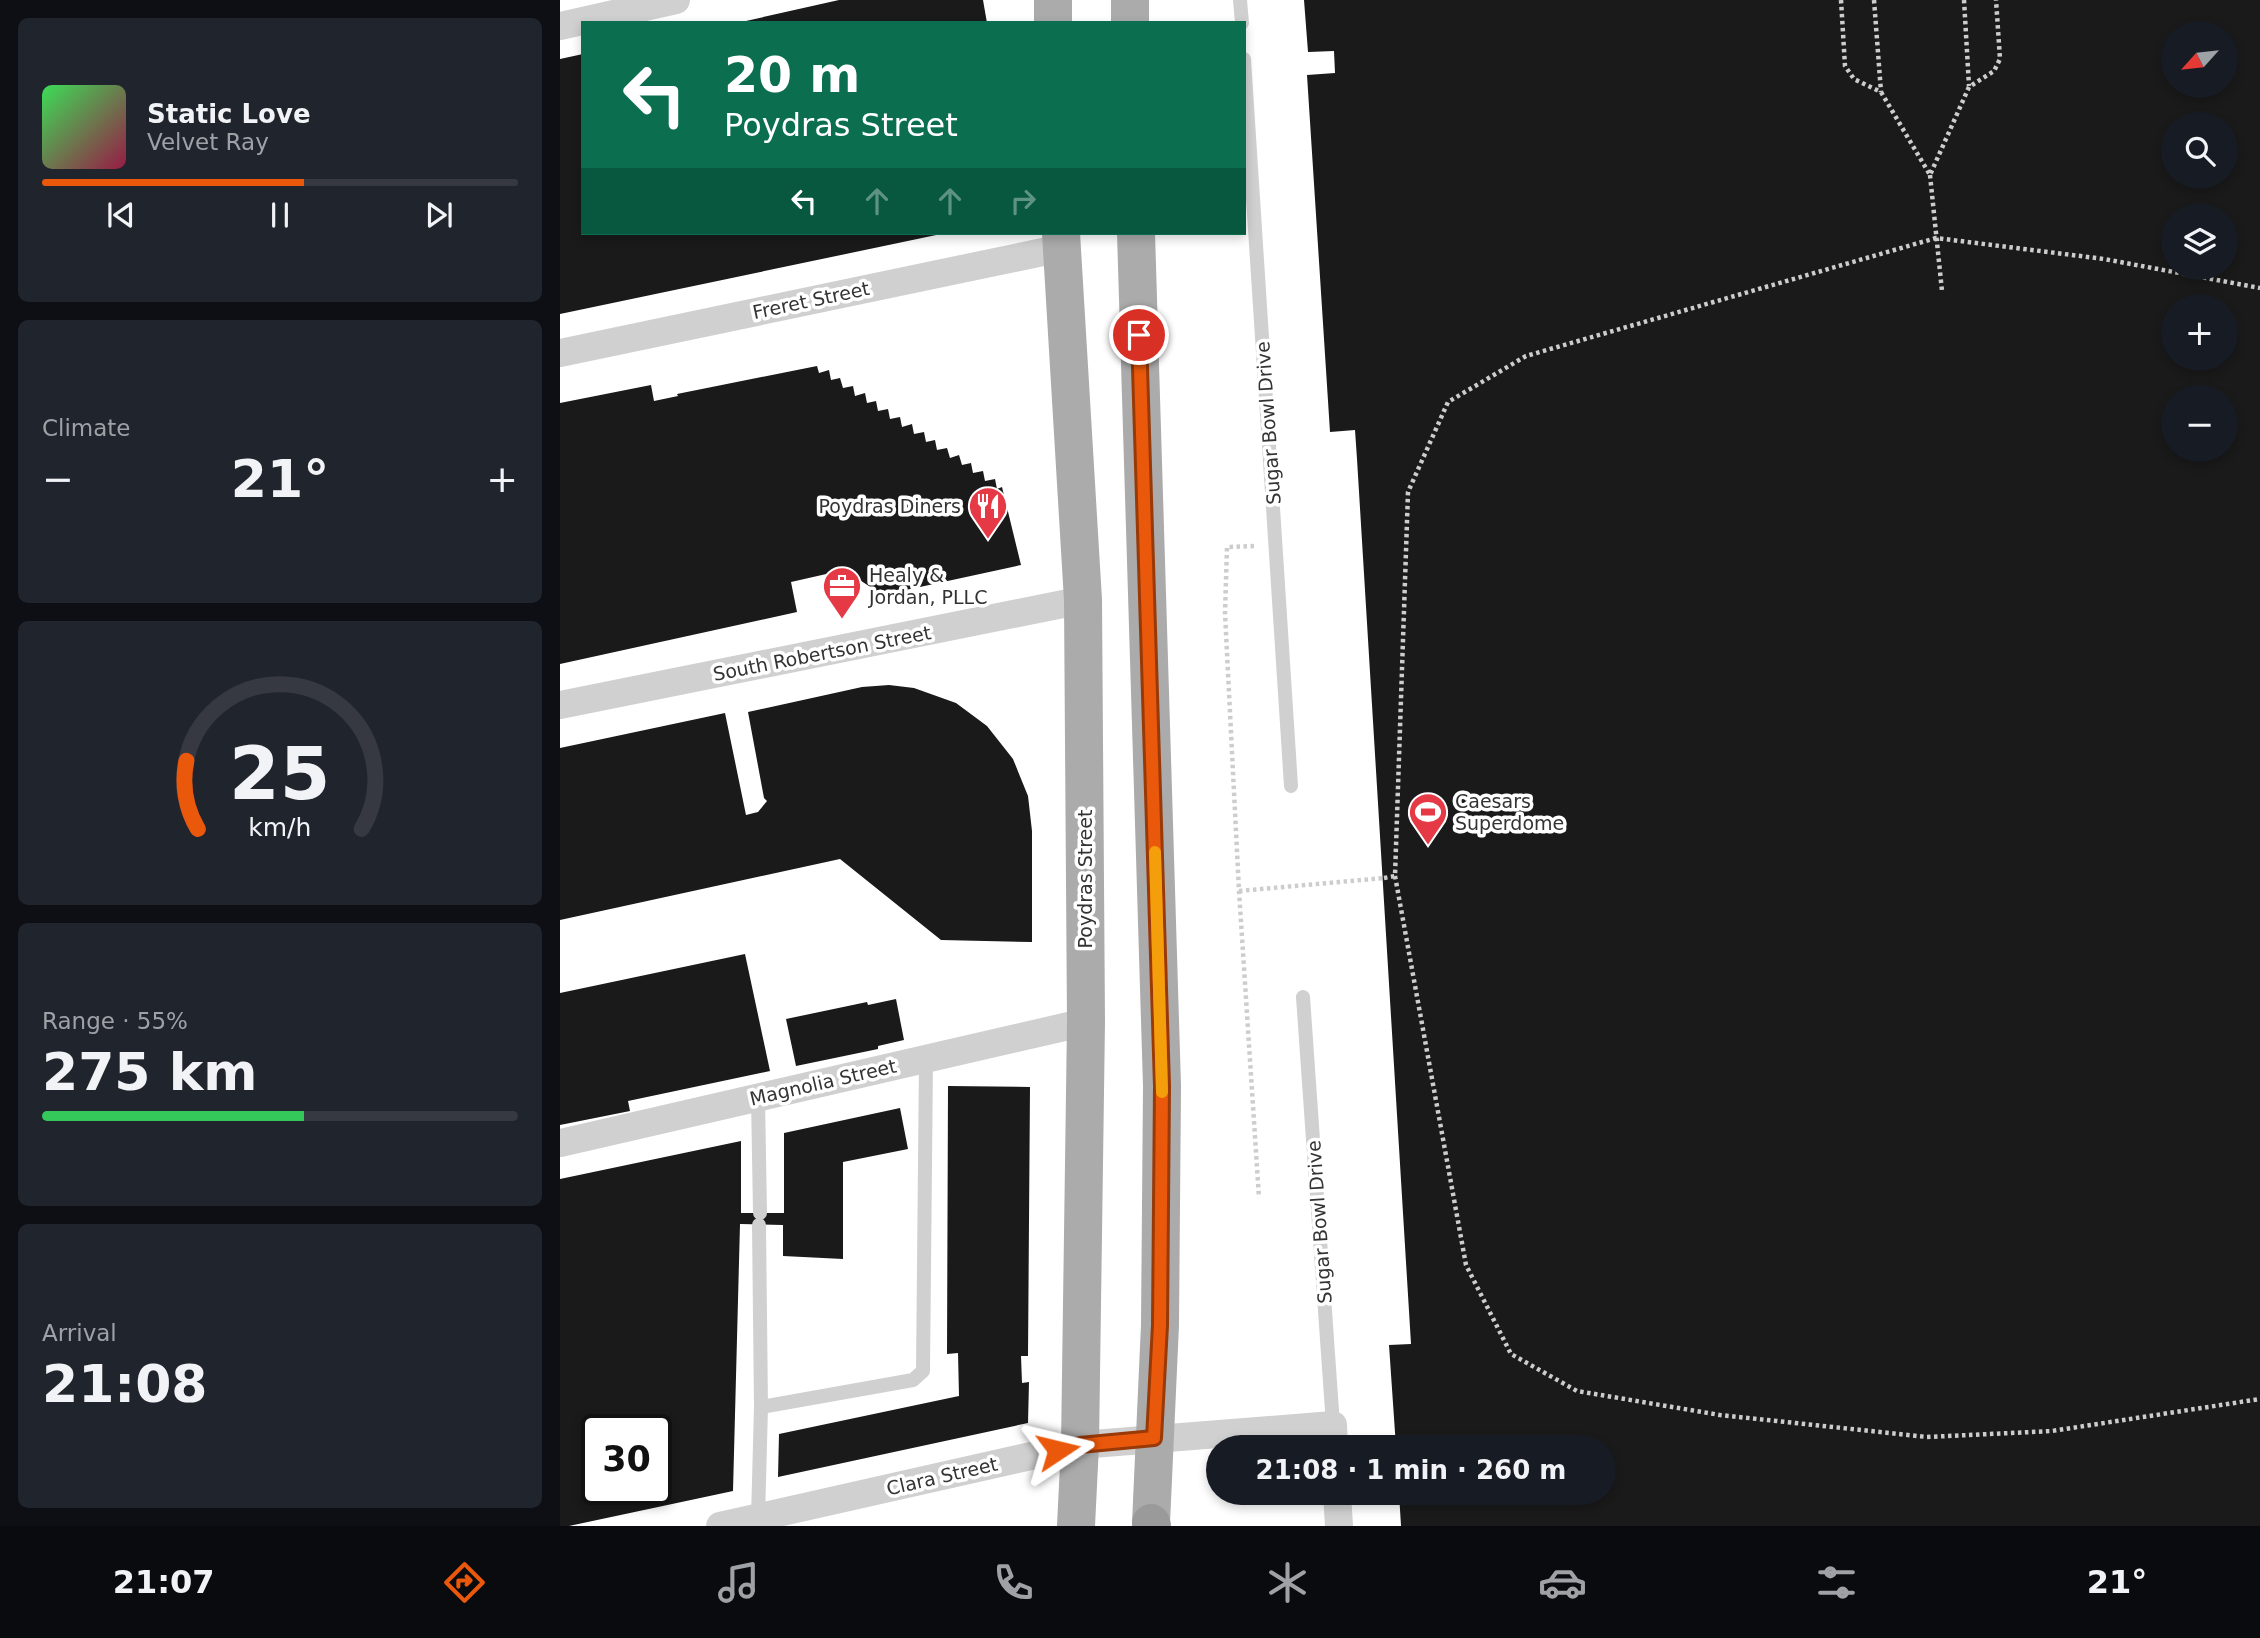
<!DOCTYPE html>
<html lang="en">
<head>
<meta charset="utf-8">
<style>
	body { margin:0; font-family:"DejaVu Sans",sans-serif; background:#20242c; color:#f1f3f6; height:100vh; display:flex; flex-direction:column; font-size:26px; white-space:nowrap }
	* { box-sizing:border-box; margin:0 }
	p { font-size:23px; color:#9ea1a6 }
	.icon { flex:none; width:38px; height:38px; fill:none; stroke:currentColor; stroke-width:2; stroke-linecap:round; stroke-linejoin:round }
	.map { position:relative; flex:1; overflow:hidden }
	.side { display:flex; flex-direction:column; gap:18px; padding:18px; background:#0d0f14; width:560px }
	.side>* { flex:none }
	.top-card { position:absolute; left:21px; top:21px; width:665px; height:214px; border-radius:0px; box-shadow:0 4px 10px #0003; background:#0b6e4f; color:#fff; overflow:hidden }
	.needle { width:46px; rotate:243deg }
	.tools { position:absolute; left:1601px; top:21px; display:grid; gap:14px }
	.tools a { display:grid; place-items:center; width:77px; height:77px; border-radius:50%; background:#171b24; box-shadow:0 4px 10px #0003; font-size:35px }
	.speed { position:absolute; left:21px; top:1414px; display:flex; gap:14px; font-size:35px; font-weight:700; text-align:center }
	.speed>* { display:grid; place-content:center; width:91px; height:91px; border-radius:50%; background:#171b24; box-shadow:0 4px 10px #0003; line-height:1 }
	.speed .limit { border:4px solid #111; border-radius:10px; background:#fff; color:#111 }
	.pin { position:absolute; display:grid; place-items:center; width:60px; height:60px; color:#fff; margin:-30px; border:4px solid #fff; border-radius:50%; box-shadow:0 2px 7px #0007 }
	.me { position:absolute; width:77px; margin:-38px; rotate:80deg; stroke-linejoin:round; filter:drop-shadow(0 0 5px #0008) }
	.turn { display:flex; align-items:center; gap:24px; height:147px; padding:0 28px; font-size:32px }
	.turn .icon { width:91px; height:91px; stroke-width:2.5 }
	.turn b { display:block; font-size:49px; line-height:60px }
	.lanes { display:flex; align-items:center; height:66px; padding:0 28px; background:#0003; justify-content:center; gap:35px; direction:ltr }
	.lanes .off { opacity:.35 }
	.big { font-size:52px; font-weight:700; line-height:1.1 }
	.side .widget { flex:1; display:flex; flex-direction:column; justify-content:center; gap:10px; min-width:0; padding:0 24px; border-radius:10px; background:#20242c }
	.side .dial { align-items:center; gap:0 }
	.dial svg { height:182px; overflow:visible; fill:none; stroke:#363941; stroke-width:7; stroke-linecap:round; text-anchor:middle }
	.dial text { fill:#f1f3f6; stroke:none }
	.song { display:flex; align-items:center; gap:21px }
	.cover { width:84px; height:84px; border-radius:10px; background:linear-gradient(135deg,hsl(130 70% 55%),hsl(340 70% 35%)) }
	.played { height:7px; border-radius:4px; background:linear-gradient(90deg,#ea580c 55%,#363941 55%) }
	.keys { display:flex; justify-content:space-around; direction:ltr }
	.heat { display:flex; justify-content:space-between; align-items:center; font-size:38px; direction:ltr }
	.charge { height:10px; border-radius:5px; background:linear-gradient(90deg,#34c759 55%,#363941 0) }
	.trip { position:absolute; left:646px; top:1435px; width:410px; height:70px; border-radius:35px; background:#171b24; box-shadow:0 4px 10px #0003; font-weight:700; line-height:70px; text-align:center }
	.tab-bar { display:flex; height:112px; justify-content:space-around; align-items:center; background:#090b0e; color:#9ea1a6 }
	.tab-bar .icon { width:49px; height:49px }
	.tab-bar .on { color:#ea580c }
	.tab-bar b { font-size:32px; color:#f1f3f6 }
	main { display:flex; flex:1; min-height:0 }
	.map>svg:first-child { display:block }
</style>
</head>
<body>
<main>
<section class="side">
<div class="widget">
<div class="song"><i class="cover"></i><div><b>Static Love</b><p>Velvet Ray</p></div></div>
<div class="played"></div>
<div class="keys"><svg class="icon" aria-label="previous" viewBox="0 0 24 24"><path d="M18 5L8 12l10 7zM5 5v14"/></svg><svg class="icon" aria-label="pause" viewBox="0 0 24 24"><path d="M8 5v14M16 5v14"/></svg><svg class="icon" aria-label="next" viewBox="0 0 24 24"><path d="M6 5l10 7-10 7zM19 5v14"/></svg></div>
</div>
<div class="widget"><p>Climate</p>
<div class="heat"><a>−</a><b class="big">21°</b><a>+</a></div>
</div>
<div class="widget dial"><svg viewBox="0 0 100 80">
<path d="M14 69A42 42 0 1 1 86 69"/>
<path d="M14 69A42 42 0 0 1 9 39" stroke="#ea580c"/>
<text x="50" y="56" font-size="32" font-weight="700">25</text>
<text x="50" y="72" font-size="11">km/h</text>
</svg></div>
<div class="widget"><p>Range · 55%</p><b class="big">275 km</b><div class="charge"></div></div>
<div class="widget"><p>Arrival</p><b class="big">21:08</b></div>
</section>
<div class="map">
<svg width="1700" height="1526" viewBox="0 0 1700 1526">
	<rect width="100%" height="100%" fill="#fff"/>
	<!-- building -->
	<g fill="#1a1a1a" fill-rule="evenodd">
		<polygon points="279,0 423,0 427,23 177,23"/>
		<path d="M744,0h956v1526h-859l-2,-33h204v-46h-207l-7,-102 22,-1 -54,-885 -2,-29 -25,2 -23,-357 28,-2 -1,-22 -26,1zM1614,33h52v53h-52zM1614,124h52v53h-52zM1614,215h52v53h-52zM1614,306h52v53h-52zM1614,397h52v53h-52z"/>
		<polygon points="23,54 23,233 381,234 0,314 0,59"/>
		<polygon points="257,366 259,373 269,370 271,380 280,378 283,388 293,386 295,396 305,393 307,403 316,401 318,411 328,409 330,419 340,417 342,427 352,424 354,434 364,432 366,442 375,440 377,450 387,448 390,458 399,455 402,465 411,463 413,473 423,471 425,481 435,479 437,489 442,487 461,565 323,595 284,570 231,582 237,612 0,664 0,403 91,385 94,401 118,396 117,394"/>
		<polygon points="329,685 354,688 396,703 427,726 453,759 468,796 472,831 472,942 381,940 280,859 0,920 0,748 165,713 186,815 198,812 207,801 204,798 188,712 302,687"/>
		<polygon points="185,954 210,1071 68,1101 70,1111 0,1125 0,993"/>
		<polygon points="336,999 344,1040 318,1046 318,1049 236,1066 226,1019 307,1002 308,1005"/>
		<polygon points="388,1086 470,1087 468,1356 461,1356 462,1383 469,1382 468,1423 218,1477 219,1434 399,1396 398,1353 387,1354"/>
		<path d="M340,1108l8,41 -65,13v97l-60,-3v-31l-43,-1 -7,267 -164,35h-9v-347l181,-38v72h43v-80zM37,1430h59v59h-59z"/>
	</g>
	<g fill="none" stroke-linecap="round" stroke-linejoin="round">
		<!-- path -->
		<g stroke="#cdcdcd" stroke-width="4.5" stroke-dasharray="3.5 3.5" stroke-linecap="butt">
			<polyline points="1281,0 1285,66 1294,79 1321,92 1370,175 1409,87 1434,71 1440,59 1436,0"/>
			<polyline points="1314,0 1321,92"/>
			<polyline points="1404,0 1409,86"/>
			<polyline points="1370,175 1382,291"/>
			<polyline points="694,546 667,547 665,613 679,891 699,1198"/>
			<polyline points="835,876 906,1265 951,1354 1017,1391 1160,1415 1367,1437 1492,1431 1700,1399"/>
			<polyline points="824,878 835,876 848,492 888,402 966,356 1376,238 1544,259 1700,288"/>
		</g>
		<!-- lane -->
		<g stroke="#d0d0d0" stroke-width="14">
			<polyline points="680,0 682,23"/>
			<polyline points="684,59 731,786"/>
			<polyline points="743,997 773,1425"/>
			<polyline points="198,1098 200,1213"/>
			<polyline points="201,1407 353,1380 363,1371 366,1059"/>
			<polyline points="198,1518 201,1407 199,1225"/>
		</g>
		<!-- street -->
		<g stroke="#d0d0d0" stroke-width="28">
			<polyline points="0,26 116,0"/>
			<polyline points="0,353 502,248"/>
			<polyline points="0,705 523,600"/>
			<polyline points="0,1143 526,1022"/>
			<polyline points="777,1493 779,1526"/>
			<polyline points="160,1526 520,1445 773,1425 774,1447"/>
		</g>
		<!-- primary -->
		<g stroke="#ababab" stroke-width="38">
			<polyline points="493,23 493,0"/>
			<polyline points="570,23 570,0"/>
			<polyline points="501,233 523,600 526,1022 520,1445 516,1526"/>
			<polyline points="576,233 602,1086 600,1325 591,1523"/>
		</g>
		<!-- highway -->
		<polyline stroke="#9a9a9a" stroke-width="38" points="591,1523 592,1526"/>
		<!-- path-bridge -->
		<polyline stroke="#cdcdcd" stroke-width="4.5" stroke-dasharray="3.5 3.5" stroke-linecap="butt" points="679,891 824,878"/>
	</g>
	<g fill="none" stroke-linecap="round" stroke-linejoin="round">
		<!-- route casing -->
		<g stroke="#983908" stroke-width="18">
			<polyline id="route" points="498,1450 520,1445 594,1438 600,1325 602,1086 579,335"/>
		</g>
		<!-- route -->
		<use href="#route" stroke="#ea580c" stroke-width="12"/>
		<!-- slow -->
		<polyline stroke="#f59e0b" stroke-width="12" points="595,852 602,1092"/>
	</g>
	<!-- icons -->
	<defs>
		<g id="restaurant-pin" transform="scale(2.0125)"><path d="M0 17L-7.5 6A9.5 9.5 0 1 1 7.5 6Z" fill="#e63946" stroke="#fff"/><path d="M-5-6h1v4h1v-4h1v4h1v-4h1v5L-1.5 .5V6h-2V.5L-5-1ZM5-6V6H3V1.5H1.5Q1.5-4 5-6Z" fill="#fff"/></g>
		<g id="office-pin" transform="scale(2.0125)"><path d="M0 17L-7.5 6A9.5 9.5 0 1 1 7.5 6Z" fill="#e63946" stroke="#fff"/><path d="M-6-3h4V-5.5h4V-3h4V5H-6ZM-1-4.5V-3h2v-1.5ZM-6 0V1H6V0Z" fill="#fff"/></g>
		<g id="stadium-pin" transform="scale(2.0125)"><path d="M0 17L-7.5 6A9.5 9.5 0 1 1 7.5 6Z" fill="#e63946" stroke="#fff"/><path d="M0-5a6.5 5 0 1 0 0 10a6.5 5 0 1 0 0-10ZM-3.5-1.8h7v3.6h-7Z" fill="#fff"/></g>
	</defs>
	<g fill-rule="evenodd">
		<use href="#restaurant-pin" x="428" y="506"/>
		<use href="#office-pin" x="282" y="586"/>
		<use href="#stadium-pin" x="868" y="812"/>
	</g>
	<g text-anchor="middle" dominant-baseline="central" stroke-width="7" stroke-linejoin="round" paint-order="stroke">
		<!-- street labels -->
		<g font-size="19" fill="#333" stroke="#fff">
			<text transform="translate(251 300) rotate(-12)">Freret Street</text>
			<text transform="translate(708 423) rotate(-94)">Sugar Bowl Drive</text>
			<text transform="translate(262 653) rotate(-11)">South Robertson Street</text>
			<text transform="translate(525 879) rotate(-90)">Poydras Street</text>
			<text transform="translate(263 1082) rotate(-13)">Magnolia Street</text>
			<text transform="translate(759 1222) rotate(-94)">Sugar Bowl Drive</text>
			<text transform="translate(382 1476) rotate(-13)">Clara Street</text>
		</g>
		<!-- poi labels -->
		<g font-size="19" fill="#333" stroke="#fff" text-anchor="start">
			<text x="401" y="506" text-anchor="end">Poydras Diners</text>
			<text x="309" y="575">Healy &amp;<tspan x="309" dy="22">Jordan, PLLC</tspan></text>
			<text x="895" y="801">Caesars<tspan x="895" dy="22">Superdome</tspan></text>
		</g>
	</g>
</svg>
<div class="tools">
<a><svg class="needle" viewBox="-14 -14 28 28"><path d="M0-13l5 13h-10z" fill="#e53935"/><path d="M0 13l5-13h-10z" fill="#9ea1a6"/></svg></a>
<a><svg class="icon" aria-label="search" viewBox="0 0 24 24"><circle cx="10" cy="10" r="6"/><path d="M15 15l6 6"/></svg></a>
<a><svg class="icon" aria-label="layers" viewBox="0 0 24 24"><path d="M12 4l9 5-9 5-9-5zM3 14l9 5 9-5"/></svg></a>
<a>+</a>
<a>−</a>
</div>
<div class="speed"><div class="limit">30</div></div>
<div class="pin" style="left:579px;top:335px;background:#d93025"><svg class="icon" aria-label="arrive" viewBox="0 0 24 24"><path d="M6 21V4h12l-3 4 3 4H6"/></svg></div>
<svg class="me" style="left:498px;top:1450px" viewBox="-20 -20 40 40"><path d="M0-17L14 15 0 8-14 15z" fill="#ea580c" stroke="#fff" stroke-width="4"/></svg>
<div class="trip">21:08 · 1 min · 260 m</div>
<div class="top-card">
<div class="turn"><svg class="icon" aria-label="left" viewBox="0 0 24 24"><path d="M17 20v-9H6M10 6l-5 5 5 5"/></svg><div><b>20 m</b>Poydras Street</div></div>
<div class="lanes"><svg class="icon" aria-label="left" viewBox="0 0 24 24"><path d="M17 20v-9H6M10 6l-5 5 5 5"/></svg><svg class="icon off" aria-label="ahead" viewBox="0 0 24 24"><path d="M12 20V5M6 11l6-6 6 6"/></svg><svg class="icon off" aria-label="ahead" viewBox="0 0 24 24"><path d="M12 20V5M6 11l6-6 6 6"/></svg><svg class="icon off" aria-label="right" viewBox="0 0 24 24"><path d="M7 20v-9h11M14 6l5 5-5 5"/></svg></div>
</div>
</div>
</main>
<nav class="tab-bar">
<b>21:07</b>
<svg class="icon on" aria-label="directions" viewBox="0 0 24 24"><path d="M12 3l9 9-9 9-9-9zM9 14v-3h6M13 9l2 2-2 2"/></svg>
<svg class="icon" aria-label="music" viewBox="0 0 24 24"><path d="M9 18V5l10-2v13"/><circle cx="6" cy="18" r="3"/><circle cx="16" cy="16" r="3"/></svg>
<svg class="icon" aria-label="phone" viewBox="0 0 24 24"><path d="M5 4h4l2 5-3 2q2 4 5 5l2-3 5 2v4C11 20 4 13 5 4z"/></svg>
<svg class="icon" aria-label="climate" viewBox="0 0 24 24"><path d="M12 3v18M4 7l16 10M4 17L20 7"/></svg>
<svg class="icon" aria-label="car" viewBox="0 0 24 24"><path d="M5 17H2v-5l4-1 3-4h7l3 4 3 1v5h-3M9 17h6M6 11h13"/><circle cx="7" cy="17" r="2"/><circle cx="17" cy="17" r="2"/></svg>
<svg class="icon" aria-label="filters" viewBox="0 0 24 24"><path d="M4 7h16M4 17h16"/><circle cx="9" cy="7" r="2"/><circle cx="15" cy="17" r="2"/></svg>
<b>21°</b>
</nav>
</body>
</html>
